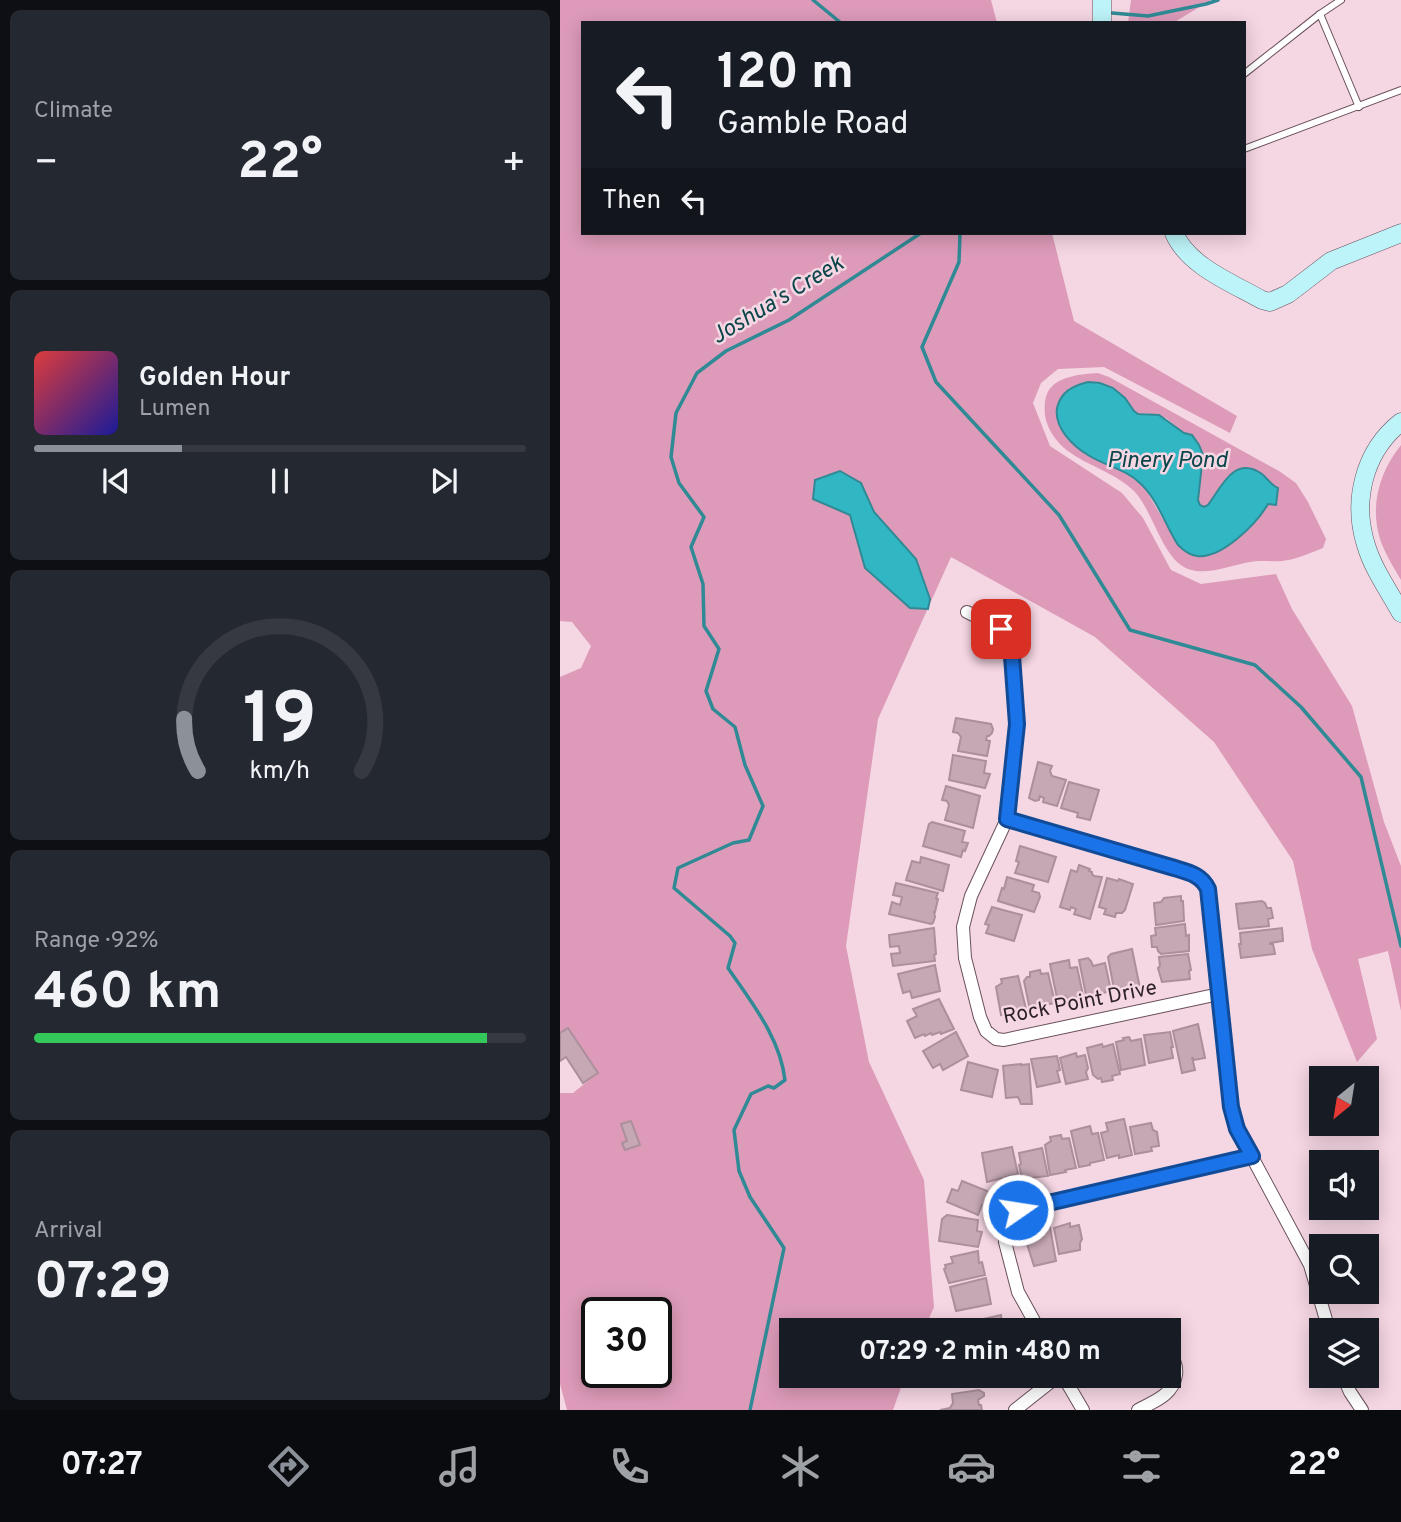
<!DOCTYPE html>
<html lang="en">
<head>
<meta charset="utf-8">
<style>
	body { margin:0; font-family:Overpass,sans-serif; background:#242831; color:#f1f3f6; height:100vh; display:flex; flex-direction:column; font-size:26px; white-space:nowrap }
	* { box-sizing:border-box; margin:0 }
	p { font-size:23px; color:#9ea1a6 }
	.icon { flex:none; width:38px; height:38px; fill:none; stroke:currentColor; stroke-width:2; stroke-linecap:round; stroke-linejoin:round }
	.map { position:relative; flex:1; overflow:hidden }
	.panel { display:flex; flex-direction:column; gap:10px; padding:10px; background:#0d0f14; width:560px }
	.panel>* { flex:none }
	.guide { position:absolute; left:21px; top:21px; width:665px; height:214px; border-radius:0px; box-shadow:0 4px 18px #0003; background:#171b24; color:#f1f3f6; overflow:hidden }
	.needle { width:46px; rotate:210deg }
	.tools { position:absolute; left:749px; top:1066px; display:grid; gap:14px }
	.tools a { display:grid; place-items:center; width:70px; height:70px; border-radius:0px; background:#171b24; box-shadow:0 4px 18px #0003; font-size:35px }
	.speed { position:absolute; left:21px; top:1297px; display:flex; gap:14px; font-size:35px; font-weight:700; text-align:center }
	.speed>* { display:grid; place-content:center; width:91px; height:91px; border-radius:50%; background:#171b24; box-shadow:0 4px 18px #0003; line-height:1 }
	.speed .limit { border:4px solid #111; border-radius:10px; background:#fff; color:#111 }
	.pin { position:absolute; display:grid; place-items:center; width:60px; height:60px; color:#fff; margin:-30px; border-radius:14px; box-shadow:0 4px 10px #0006 }
	.me { position:absolute; width:77px; margin:-38px; rotate:77deg; stroke-linejoin:round; filter:drop-shadow(0 0 5px #0008) }
	.turn { display:flex; align-items:center; gap:24px; height:147px; padding:0 21px; font-size:32px }
	.turn .icon { width:91px; height:91px; stroke-width:2.5 }
	.turn b { display:block; font-size:49px; line-height:60px }
	.then { display:flex; align-items:center; height:66px; padding:0 21px; background:#0003; gap:14px; font-size:26px }
	.big { font-size:52px; font-weight:700; line-height:1.1 }
	.panel .card { flex:1; display:flex; flex-direction:column; justify-content:center; gap:10px; min-width:0; padding:0 24px; border-radius:10px; background:#242831 }
	.panel .dial { align-items:center; gap:0 }
	.dial svg { height:182px; overflow:visible; fill:none; stroke:#363941; stroke-width:7; stroke-linecap:round; text-anchor:middle }
	.dial text { fill:#f1f3f6; stroke:none }
	.song { display:flex; align-items:center; gap:21px }
	.cover { width:84px; height:84px; border-radius:10px; background:linear-gradient(135deg,hsl(0 70% 55%),hsl(240 70% 35%)) }
	.played { height:7px; border-radius:4px; background:linear-gradient(90deg,#8c9099 30%,#363941 30%) }
	.keys { display:flex; justify-content:space-around; direction:ltr }
	.heat { display:flex; justify-content:space-between; align-items:center; font-size:38px; direction:ltr }
	.charge { height:10px; border-radius:5px; background:linear-gradient(90deg,#34c759 92%,#363941 0) }
	.trip { position:absolute; left:219px; top:1318px; width:402px; height:70px; border-radius:0px; background:#171b24; box-shadow:0 4px 18px #0003; font-weight:700; line-height:70px; text-align:center }
	.menu { display:flex; height:112px; justify-content:space-around; align-items:center; background:#090b0e; color:#9ea1a6 }
	.menu .icon { width:49px; height:49px }
	.menu .selected { color:#8c9099 }
	.menu b { font-size:32px; color:#f1f3f6 }
	main { display:flex; flex:1; min-height:0 }
	.map>svg:first-child { display:block }
</style>
</head>
<body>
<main>
<section class="panel">
<div class="card"><p>Climate</p>
<div class="heat"><a>−</a><b class="big">22°</b><a>+</a></div>
</div>
<div class="card">
<div class="song"><i class="cover"></i><div><b>Golden Hour</b><p>Lumen</p></div></div>
<div class="played"></div>
<div class="keys"><svg class="icon" aria-label="previous" viewBox="0 0 24 24"><path d="M18 5L8 12l10 7zM5 5v14"/></svg><svg class="icon" aria-label="pause" viewBox="0 0 24 24"><path d="M8 5v14M16 5v14"/></svg><svg class="icon" aria-label="next" viewBox="0 0 24 24"><path d="M6 5l10 7-10 7zM19 5v14"/></svg></div>
</div>
<div class="card dial"><svg viewBox="0 0 100 80">
<path d="M14 69A42 42 0 1 1 86 69"/>
<path d="M14 69A42 42 0 0 1 8 46" stroke="#8c9099"/>
<text x="50" y="56" font-size="32" font-weight="700">19</text>
<text x="50" y="72" font-size="11">km/h</text>
</svg></div>
<div class="card"><p>Range · 92%</p><b class="big">460 km</b><div class="charge"></div></div>
<div class="card"><p>Arrival</p><b class="big">07:29</b></div>
</section>
<div class="map">
<svg width="841" height="1410" viewBox="0 0 841 1410">
	<rect width="100%" height="100%" fill="#f5d6e3"/>
	<!-- green -->
	<g fill="#dd9bb9" fill-rule="evenodd">
		<path d="M0,0h431l6,23h-414v210h469l22,88 163,95 -7,17 -126,-66 -46,2 -17,14 -8,20 17,43 72,47 21,25 28,52 30,14 75,-10 16,35 60,97 32,116 17,44v145l-13,-60 -30,8 19,80 -20,23 -45,-113 -19,-88 -79,-119 -119,-105 -144,-80 -73,162 -32,227 23,116 55,118 10,127 -10,23h-133v46h114l-12,34h-326l-7,-26v-291h13l25,-20 -38,-39v-357l21,-9 10,-22 -19,-24 -12,-1zM37,1312h59v60h-59z"/>
		<polygon points="571,0 651,0 613,23 568,23"/>
		<path d="M538,373l11,4 170,94 17,12 12,19 18,37 -3,9c-13,5 -28,12 -41,13 -11,1 -21,-1 -32,1 -19,3 -43,14 -62,7 -26,-10 -34,-57 -54,-78 -27,-27 -76,-29 -88,-71 -2,-8 -2,-19 1,-26 7,-18 35,-20 51,-21zM528,382l37,16 9,13 4,3 8,-1 20,5 18,15 8,2 7,10 4,10 -5,46 2,4 4,2 4,-2 26,-34c20,-5 27,2 40,16 -17,49 -40,50 -84,67l-12,-9 -35,-60 -30,-19 -24,-10 -20,-16 -8,-10 8,-42z"/>
		<path d="M841,445v135c-7,-12 -15,-25 -20,-38 -12,-34 -2,-70 20,-97z"/>
	</g>
	<!-- water -->
	<g fill="#31b7c4" stroke="#308a95" stroke-width="2">
		<path d="M528,382l12,1 13,5 12,10 9,13 4,3 21,1 25,18 8,2 7,10 4,10 -5,45 2,5 4,2 4,-2c13,-17 26,-51 54,-31 6,5 9,11 16,14l-2,17 -8,-1c-11,19 -46,55 -71,52 -8,-1 -14,-6 -19,-11 -12,-19 -21,-46 -37,-61 -15,-15 -36,-18 -53,-29 -15,-9 -34,-27 -31,-47 4,-17 16,-22 31,-26z"/>
		<polygon points="280,471 301,483 314,512 356,559 370,599 368,609 350,608 305,568 290,515 253,499 255,480"/>
	</g>
	<g fill="none" stroke-linecap="round" stroke-linejoin="round">
		<!-- stream -->
		<g stroke="#308a95" stroke-width="3.5">
			<polyline points="253,0 281,23"/>
			<polyline points="552,13 588,16 646,4 658,0"/>
			<polyline points="400,233 399,262 362,347 376,382 499,515 570,630 695,665 741,707 801,777 841,946"/>
			<path d="M190,1410l34,-162 -34,-51 -11,-26 -5,-41 17,-36 17,-8 6,2 11,-8c-5,-43 -34,-78 -57,-112l7,-25 -5,-7 -56,-48 4,-20 55,-25 16,-3 14,-34 -18,-41 -10,-38 -22,-18 -7,-18 13,-42 -15,-23 -1,-42 -12,-37 13,-30 -25,-34 -8,-26 5,-44 21,-40 29,-22 63,-31 132,-87"/>
		</g>
	</g>
	<!-- building -->
	<g fill="#c5a8b4" stroke="#ab8f9b" stroke-width="2">
		<polygon points="396,718 431,724 433,729 432,733 429,736 427,736 426,740 430,741 427,756 398,751 401,737 398,733 393,732"/>
		<polygon points="393,755 426,761 424,773 430,774 425,788 389,780"/>
		<polygon points="478,762 492,766 490,771 492,776 506,780 497,806 483,802 484,798 480,796 479,800 475,801 469,798"/>
		<polygon points="509,782 539,790 530,820 517,817 518,813 501,808"/>
		<polygon points="386,786 420,796 413,828 385,820 389,805 387,801 382,800"/>
		<polygon points="372,822 405,831 402,842 408,843 405,851 403,850 401,857 363,846 369,824"/>
		<polygon points="460,846 496,857 488,882 455,873 459,862 456,861"/>
		<polygon points="361,857 389,865 383,891 346,880 352,861 360,863"/>
		<polygon points="519,865 530,869 529,871 532,872 532,874 534,876 542,877 530,919 514,914 516,909 511,907 510,910 500,907 511,870 517,872"/>
		<polygon points="447,877 474,885 472,891 479,893 480,897 474,912 438,901 442,888 444,889"/>
		<polygon points="547,878 558,881 559,879 573,884 565,910 562,913 556,913 555,917 544,914 546,909 539,907"/>
		<polygon points="336,883 378,893 376,898 378,899 375,912 374,912 375,917 373,923 371,924 329,914 332,902 340,905 342,897 333,895"/>
		<polygon points="621,896 621,901 623,901 624,921 596,925 594,903 601,902 604,898"/>
		<polygon points="702,901 705,903 707,908 711,908 713,918 708,919 709,926 679,929 676,904"/>
		<polygon points="432,907 462,915 454,941 426,933 429,925 425,924"/>
		<polygon points="625,924 626,936 629,935 629,951 601,954 598,951 597,947 592,947 591,936 596,935 595,928"/>
		<polygon points="374,928 376,954 374,955 375,961 333,966 331,954 340,953 339,946 330,947 329,935"/>
		<polygon points="722,928 723,941 710,943 710,944 713,944 715,954 681,958 679,944 681,944 680,933"/>
		<polygon points="572,949 580,988 566,992 565,987 554,989 548,957 551,954"/>
		<polygon points="628,954 631,970 629,971 630,979 602,982 598,968 600,966 599,957"/>
		<polygon points="528,958 531,961 533,966 545,963 551,991 534,995 534,994 526,995 519,960"/>
		<polygon points="509,960 510,968 517,967 523,995 509,999 505,996 497,998 490,964"/>
		<polygon points="375,965 380,991 352,998 350,991 343,993 338,974"/>
		<polygon points="480,970 481,974 488,973 495,1003 484,1005 485,1008 470,1010 464,981 467,977 470,977 470,972"/>
		<polygon points="458,976 466,1009 441,1015 436,987 442,983 441,979"/>
		<polygon points="379,999 394,1029 381,1034 380,1032 372,1035 371,1033 365,1036 364,1034 355,1038 347,1021 357,1016 353,1009"/>
		<polygon points="638,1024 645,1058 634,1060 632,1057 635,1070 622,1073 613,1031"/>
		<polygon points="8,1028 38,1073 23,1083 6,1057 0,1061 0,1033"/>
		<polygon points="396,1032 408,1056 383,1070 380,1064 373,1068 363,1051"/>
		<polygon points="610,1032 613,1047 611,1047 613,1058 589,1063 584,1035"/>
		<polygon points="569,1037 571,1041 581,1039 585,1065 561,1070 556,1042 564,1040 563,1038"/>
		<polygon points="542,1044 543,1047 553,1044 560,1074 552,1076 553,1080 542,1082 541,1078 538,1079 533,1075 527,1048"/>
		<polygon points="516,1053 517,1057 525,1055 528,1068 526,1072 528,1079 506,1084 500,1058"/>
		<polygon points="497,1056 500,1070 497,1071 500,1082 477,1087 471,1059"/>
		<polygon points="408,1062 438,1070 432,1097 401,1090"/>
		<polygon points="461,1064 461,1065 469,1064 472,1104 461,1104 458,1097 446,1098 443,1066"/>
		<polygon points="564,1119 572,1155 559,1158 559,1155 547,1158 541,1133 548,1131 546,1123"/>
		<polygon points="71,1121 80,1145 65,1150 62,1143 67,1141 61,1124"/>
		<polygon points="591,1123 593,1130 597,1132 599,1146 591,1147 592,1151 575,1154 570,1127"/>
		<polygon points="530,1126 532,1134 538,1133 544,1160 530,1163 530,1165 519,1167 511,1131"/>
		<polygon points="501,1135 502,1139 509,1138 516,1168 505,1170 506,1172 490,1175 485,1145 491,1141 490,1137"/>
		<polygon points="452,1147 458,1174 427,1182 422,1153"/>
		<polygon points="482,1148 488,1176 462,1179 459,1165 461,1164 459,1153"/>
		<polygon points="402,1181 432,1193 425,1206 422,1205 418,1215 387,1202 392,1189 398,1191"/>
		<polygon points="387,1215 418,1220 417,1231 422,1232 418,1247 379,1241 382,1219"/>
		<polygon points="510,1223 510,1227 519,1225 522,1239 520,1243 520,1250 499,1254 494,1228"/>
		<polygon points="478,1225 479,1229 490,1227 496,1261 474,1266 467,1244 464,1228"/>
		<polygon points="418,1251 419,1263 422,1262 425,1275 389,1283 384,1269 386,1268 385,1265 393,1263 391,1257"/>
		<polygon points="426,1278 431,1304 396,1311 390,1287"/>
		<polygon points="441,1315 443,1330 408,1330 413,1328 412,1323 415,1321"/>
		<polygon points="419,1376 455,1376 421,1383"/>
		<polygon points="419,1390 424,1393 424,1396 418,1400 419,1405 421,1405 422,1410 380,1410 390,1408 393,1403 392,1394"/>
	</g>
	<g fill="none" stroke-linecap="round" stroke-linejoin="round">
		<!-- lane casing -->
		<g stroke="#69505b" stroke-width="8">
			<g id="lane">
				<polyline points="760,14 799,107"/>
				<polyline points="684,74 760,14 781,0"/>
				<polyline points="684,149 841,90"/>
			</g>
		</g>
		<!-- street casing -->
		<g stroke="#69505b" stroke-width="14">
			<g id="street">
				<polyline points="407,612 441,629 452,656 457,724 447,819 411,896 403,927 405,958 420,1017 426,1031 436,1039 444,1040 659,994"/>
				<path d="M447,819l164,48c16,5 30,7 37,22l20,195 4,23 5,22 73,136 19,65"/>
				<polyline points="479,1330 458,1292 445,1242 448,1223 458,1210 692,1156"/>
				<polyline points="503,1376 523,1410"/>
				<polyline points="783,1376 790,1392 802,1410"/>
				<polyline points="455,1410 498,1376"/>
				<path d="M578,1410c17,-9 35,-15 38,-35 1,-8 -1,-15 -7,-21"/>
			</g>
		</g>
		<!-- secondary casing -->
		<g stroke="#69505b" stroke-width="19">
			<g id="secondary">
				<polyline points="542,23 542,0"/>
				<path d="M614,233c14,33 58,50 88,67l8,2 18,-8 43,-33 70,-28"/>
				<path d="M841,422c-37,29 -49,79 -35,123 7,24 23,46 35,68"/>
			</g>
		</g>
		<!-- lane -->
		<use href="#lane" stroke="#fff" stroke-width="6"/>
		<!-- street -->
		<use href="#street" stroke="#fff" stroke-width="12"/>
		<!-- secondary -->
		<use href="#secondary" stroke="#bdf4f9" stroke-width="18"/>
	</g>
	<g fill="none" stroke-linecap="round" stroke-linejoin="round">
		<!-- route casing -->
		<g stroke="#114b97" stroke-width="18">
			<path id="route" d="M441,629l11,27 5,68 -10,95 164,48c16,5 30,7 37,22l23,218 6,22 15,27 -234,54"/>
		</g>
		<!-- route -->
		<use href="#route" stroke="#1a73e8" stroke-width="12"/>
	</g>
	<g text-anchor="middle" dominant-baseline="central" stroke-width="5" stroke-linejoin="round" paint-order="stroke">
		<!-- street labels -->
		<g font-size="21" fill="#2d2227" stroke="#f5d6e3">
			<text transform="translate(520 1003) rotate(-11)">Rock Point Drive</text>
		</g>
		<!-- water labels -->
		<g font-size="23" font-style="italic" fill="#0a454a" stroke="#f5d6e3">
			<text transform="translate(218 301) rotate(-31)">Joshua's Creek</text>
			<text x="607" y="461">Pinery Pond</text>
		</g>
	</g>
</svg>
<div class="tools">
<a><svg class="needle" viewBox="-14 -14 28 28"><path d="M0-13l5 13h-10z" fill="#e53935"/><path d="M0 13l5-13h-10z" fill="#9ea1a6"/></svg></a>
<a><svg class="icon" aria-label="sound" viewBox="0 0 24 24"><path d="M4 9h4l5-4v14l-5-4H4zM17 9q2 3 0 6"/></svg></a>
<a><svg class="icon" aria-label="search" viewBox="0 0 24 24"><circle cx="10" cy="10" r="6"/><path d="M15 15l6 6"/></svg></a>
<a><svg class="icon" aria-label="layers" viewBox="0 0 24 24"><path d="M12 4l9 5-9 5-9-5zM3 14l9 5 9-5"/></svg></a>
</div>
<div class="speed"><div class="limit">30</div></div>
<div class="pin" style="left:441px;top:629px;background:#d93025"><svg class="icon" aria-label="arrive" viewBox="0 0 24 24"><path d="M6 21V4h12l-3 4 3 4H6"/></svg></div>
<svg class="me" style="left:458px;top:1210px" viewBox="-20 -20 40 40"><circle r="17" fill="#1a73e8" stroke="#fff" stroke-width="3"/><path d="M0-11L8 9 0 5-8 9z" fill="#fff"/></svg>
<div class="trip">07:29 · 2 min · 480 m</div>
<div class="guide">
<div class="turn"><svg class="icon" aria-label="left" viewBox="0 0 24 24"><path d="M17 20v-9H6M10 6l-5 5 5 5"/></svg><div><b>120 m</b>Gamble Road</div></div>
<div class="then">Then<svg class="icon" aria-label="left" viewBox="0 0 24 24"><path d="M17 20v-9H6M10 6l-5 5 5 5"/></svg></div>
</div>
</div>
</main>
<nav class="menu">
<b>07:27</b>
<svg class="icon selected" aria-label="directions" viewBox="0 0 24 24"><path d="M12 3l9 9-9 9-9-9zM9 14v-3h6M13 9l2 2-2 2"/></svg>
<svg class="icon" aria-label="music" viewBox="0 0 24 24"><path d="M9 18V5l10-2v13"/><circle cx="6" cy="18" r="3"/><circle cx="16" cy="16" r="3"/></svg>
<svg class="icon" aria-label="phone" viewBox="0 0 24 24"><path d="M5 4h4l2 5-3 2q2 4 5 5l2-3 5 2v4C11 20 4 13 5 4z"/></svg>
<svg class="icon" aria-label="climate" viewBox="0 0 24 24"><path d="M12 3v18M4 7l16 10M4 17L20 7"/></svg>
<svg class="icon" aria-label="car" viewBox="0 0 24 24"><path d="M5 17H2v-5l4-1 3-4h7l3 4 3 1v5h-3M9 17h6M6 11h13"/><circle cx="7" cy="17" r="2"/><circle cx="17" cy="17" r="2"/></svg>
<svg class="icon" aria-label="filters" viewBox="0 0 24 24"><path d="M4 7h16M4 17h16"/><circle cx="9" cy="7" r="2"/><circle cx="15" cy="17" r="2"/></svg>
<b>22°</b>
</nav>
</body>
</html>
